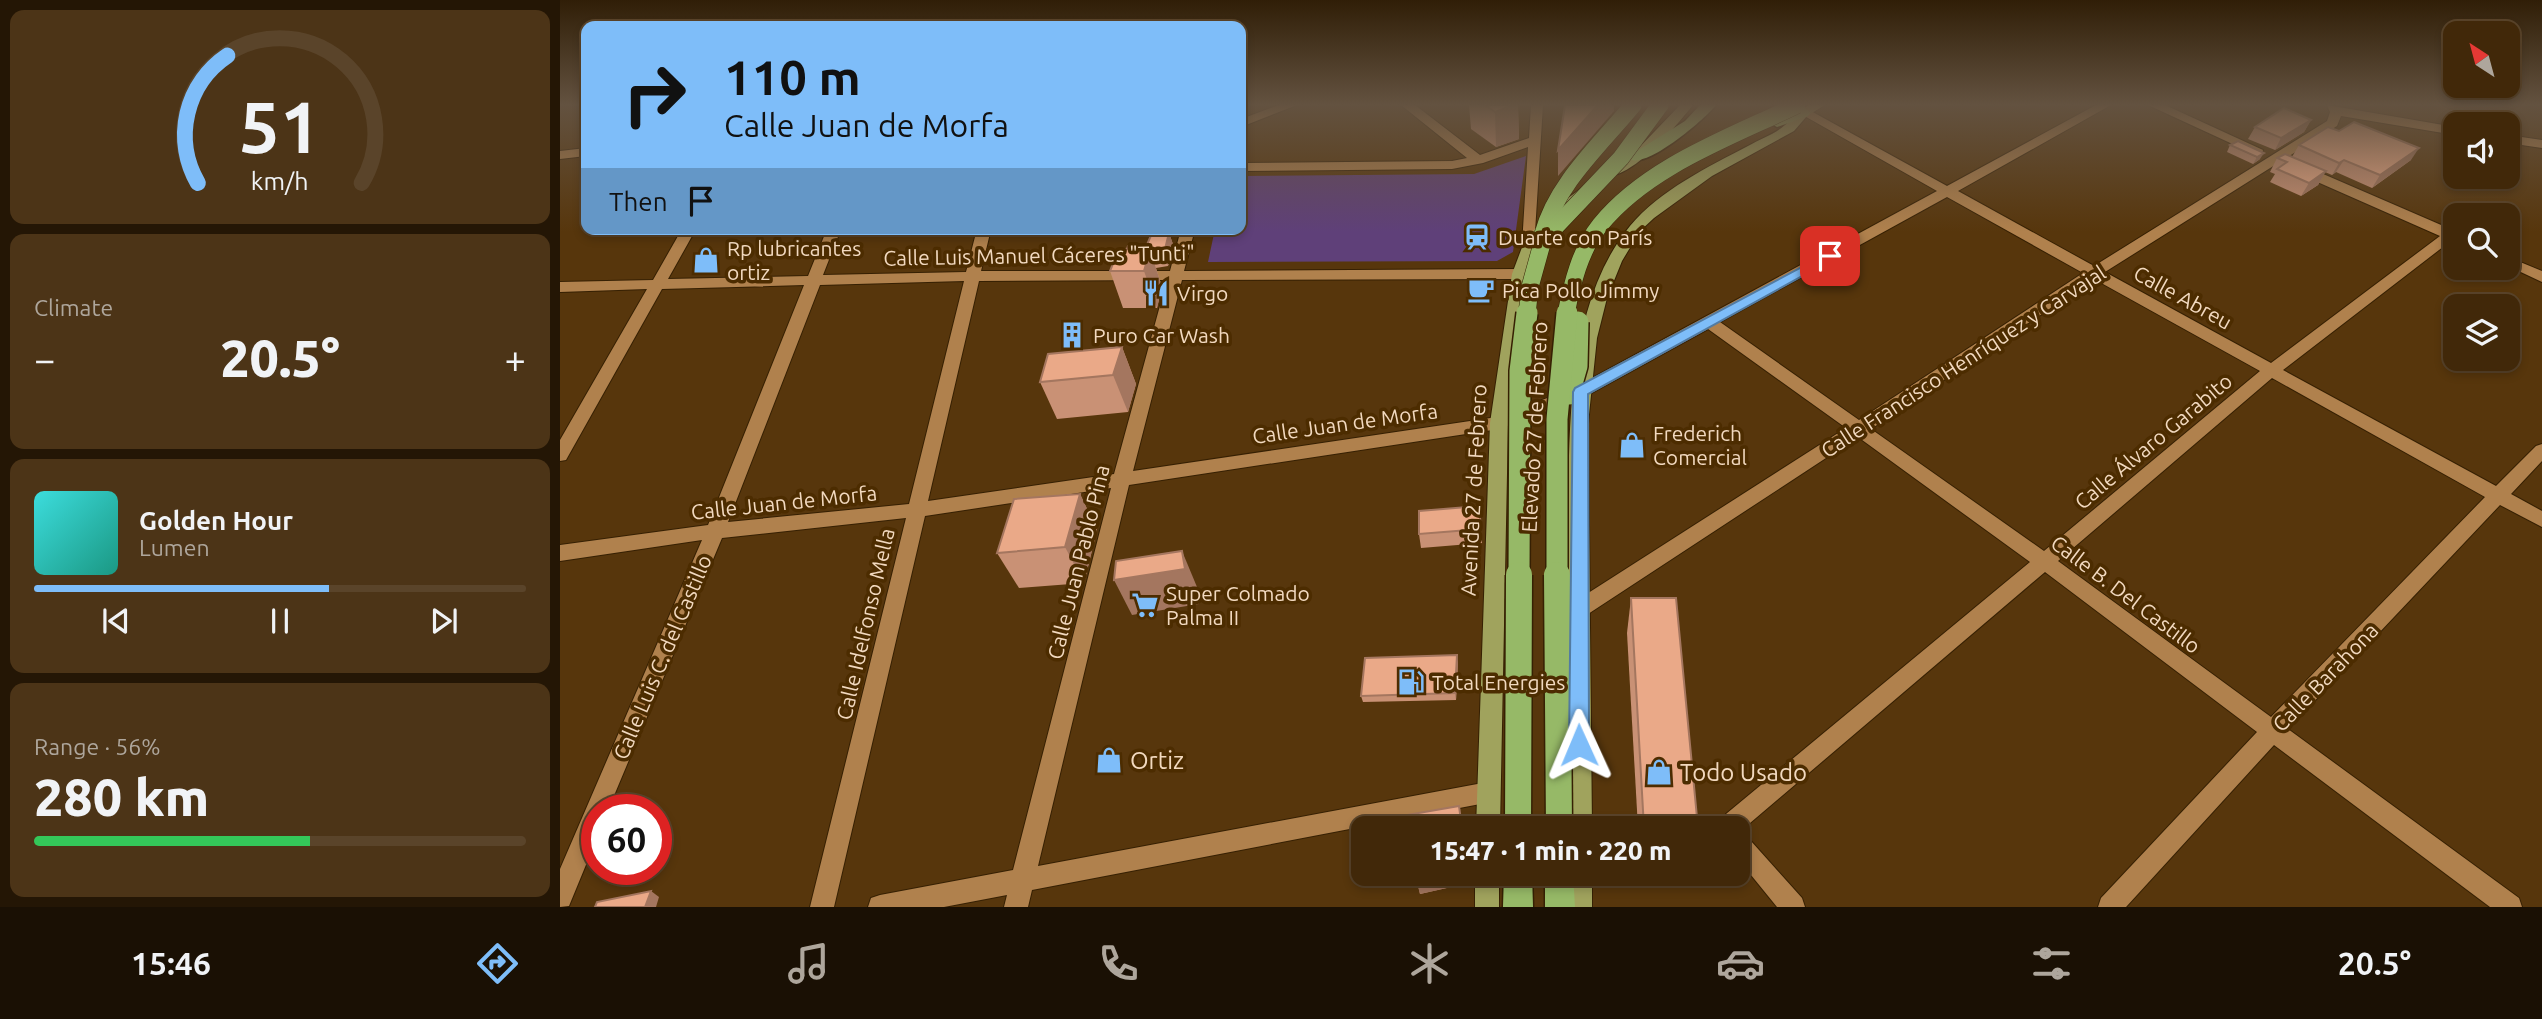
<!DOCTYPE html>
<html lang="en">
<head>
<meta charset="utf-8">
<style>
	body { margin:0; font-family:Ubuntu,sans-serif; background:#4c3417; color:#f1f3f6; height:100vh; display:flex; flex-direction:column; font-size:26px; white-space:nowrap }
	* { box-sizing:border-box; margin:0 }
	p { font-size:23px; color:#aea69c }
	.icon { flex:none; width:38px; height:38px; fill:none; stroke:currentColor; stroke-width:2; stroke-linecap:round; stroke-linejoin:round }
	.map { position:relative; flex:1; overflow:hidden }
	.panel { display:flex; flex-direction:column; gap:10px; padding:10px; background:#241605; width:560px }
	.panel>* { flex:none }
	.top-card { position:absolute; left:21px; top:21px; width:665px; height:214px; border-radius:14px; box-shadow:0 4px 10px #0003,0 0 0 2px #5a442a; background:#7ebdf9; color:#111; overflow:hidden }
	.needle { width:46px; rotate:324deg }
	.fabs { position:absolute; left:1883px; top:21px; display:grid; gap:14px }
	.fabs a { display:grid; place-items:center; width:77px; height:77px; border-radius:14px; background:#412809; box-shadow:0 4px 10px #0003,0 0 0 2px #5a442a; font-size:35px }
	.speed { position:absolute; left:21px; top:794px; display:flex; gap:14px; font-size:35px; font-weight:700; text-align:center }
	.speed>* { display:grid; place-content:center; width:91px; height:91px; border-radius:50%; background:#412809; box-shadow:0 4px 10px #0003,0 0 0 2px #5a442a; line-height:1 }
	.speed .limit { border:10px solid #d22; background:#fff; color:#111 }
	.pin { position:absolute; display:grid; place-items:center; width:60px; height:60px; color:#fff; margin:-30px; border-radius:14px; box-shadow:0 4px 10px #0006 }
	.me { position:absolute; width:77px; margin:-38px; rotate:359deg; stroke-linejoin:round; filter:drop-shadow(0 0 5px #0008) }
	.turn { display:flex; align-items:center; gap:24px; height:147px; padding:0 28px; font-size:32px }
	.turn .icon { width:91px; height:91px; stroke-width:2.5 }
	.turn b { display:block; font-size:49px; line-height:60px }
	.then { display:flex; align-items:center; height:66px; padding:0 28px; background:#0003; gap:14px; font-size:26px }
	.big { font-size:52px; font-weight:800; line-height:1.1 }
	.panel .widget { flex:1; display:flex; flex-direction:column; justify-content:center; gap:10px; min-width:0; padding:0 24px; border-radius:14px; background:#4c3417 }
	.panel .dial { align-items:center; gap:0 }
	.dial svg { height:182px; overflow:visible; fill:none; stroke:#5a442a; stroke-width:7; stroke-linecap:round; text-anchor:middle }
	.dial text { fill:#f1f3f6; stroke:none }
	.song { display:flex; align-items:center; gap:21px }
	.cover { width:84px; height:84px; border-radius:10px; background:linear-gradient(135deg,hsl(180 70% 55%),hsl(170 70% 35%)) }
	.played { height:7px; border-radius:4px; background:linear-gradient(90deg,#7ebdf9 60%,#5a442a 60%) }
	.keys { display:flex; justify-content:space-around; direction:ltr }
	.heat { display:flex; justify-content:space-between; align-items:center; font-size:38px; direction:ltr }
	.charge { height:10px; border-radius:5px; background:linear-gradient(90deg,#34c759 56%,#5a442a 0) }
	.trip { position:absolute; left:791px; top:816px; width:399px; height:70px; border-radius:14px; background:#412809; box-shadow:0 4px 10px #0003,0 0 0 2px #5a442a; font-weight:800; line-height:70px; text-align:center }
	.tabs { display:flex; height:112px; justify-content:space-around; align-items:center; background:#1a1004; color:#aea69c }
	.tabs .icon { width:49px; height:49px }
	.tabs .active { color:#7ebdf9 }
	.tabs b { font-size:32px; color:#f1f3f6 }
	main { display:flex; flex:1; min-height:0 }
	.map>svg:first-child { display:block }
</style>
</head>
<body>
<main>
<section class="panel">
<div class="widget dial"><svg viewBox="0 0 100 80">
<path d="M14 69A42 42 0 1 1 86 69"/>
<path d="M14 69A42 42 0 0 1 27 13" stroke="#7ebdf9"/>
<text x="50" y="56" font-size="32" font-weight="700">51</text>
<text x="50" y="72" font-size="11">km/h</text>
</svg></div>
<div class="widget"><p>Climate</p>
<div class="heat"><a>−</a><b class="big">20.5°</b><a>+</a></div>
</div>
<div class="widget">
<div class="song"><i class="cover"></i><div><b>Golden Hour</b><p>Lumen</p></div></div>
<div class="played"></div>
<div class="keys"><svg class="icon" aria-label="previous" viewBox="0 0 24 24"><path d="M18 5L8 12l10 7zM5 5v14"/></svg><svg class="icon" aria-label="pause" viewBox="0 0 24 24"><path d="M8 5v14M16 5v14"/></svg><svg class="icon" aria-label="next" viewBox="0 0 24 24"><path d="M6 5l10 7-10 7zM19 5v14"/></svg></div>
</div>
<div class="widget"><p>Range · 56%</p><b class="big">280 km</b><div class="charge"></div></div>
</section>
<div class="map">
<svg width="1982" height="907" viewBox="0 0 1982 907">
	<rect width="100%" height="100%" fill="#57360c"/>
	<!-- green -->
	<polygon fill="#5f4079" points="966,156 953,252 937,261 648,262 655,229 681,229 681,176 914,174"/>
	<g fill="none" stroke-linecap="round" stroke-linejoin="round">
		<!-- minor casing -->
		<g stroke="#362003" stroke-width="2">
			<g id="minor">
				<polygon points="719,105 737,105 681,127 681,119"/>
				<polygon points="841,105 855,105 920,155 969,138 971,105 983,105 974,248 969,249 962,245 968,147 923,163 892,169 681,171 681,163 892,161 907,158"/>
				<path d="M1225,105h15l147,81 149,-81h15l-153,86 136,75 233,-145 3,-9 -3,-7 128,22v8l-114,-19 -4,10 -232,146 166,91 169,-127 -143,-63v-6h10l148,64v10l-3,-1 -169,130 213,116 40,-40 6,-2v17l-31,33 31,17v16l-42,-22 -212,224 231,169 3,9h-32l-216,-162 -148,162h-28l3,-9 156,-166 -212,-160 -302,257 -1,2 60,67 3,9h-28l-39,-48v-31h-18l6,-14 304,-252 -172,-125 -273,179 -7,2 -7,-2 -3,-6 3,-6 275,-176 -138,-99 -122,67 -87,33 -370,56 -91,381 450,-84 8,3 3,8 -3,8 -464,89 -4,17h-24l3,-12 -63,12h-76l3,-9 9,-3 133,-25 98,-382 -186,28 -91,391h-24l96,-389 -184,20 -114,272h-11v28l-28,68 -9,1v-38l142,-329 -142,21v-16l148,-20 96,-240 -142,4 -96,171 -6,1v-21l87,-151 -87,3v-10l93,-2 29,-51h14l-28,50 140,-3 19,-47h14l-18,46 143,-3 11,-43h14l-10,42h189l11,-42h14l-11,42 335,-2 7,5 -7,5 -337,1 -49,191 364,-54 77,-29 363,-197zM1387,197l136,76 -224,147 -139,-98zM1534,279l166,92 -216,180 -173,-122zM607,280l-53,194 -186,27 51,-220zM404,281l-55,223 -181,18 92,-237zM1712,378l213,119 -214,220 -213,-156z"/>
				<polygon points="1588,105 1605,105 1703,150 1702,153 1692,153"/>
				<polygon points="1948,135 1982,140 1982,148 1948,143"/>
				<polygon points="26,148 26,156 0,159 0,151"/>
				<polygon points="1948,257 1982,271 1982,282 1948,266"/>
			</g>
		</g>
		<!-- major casing -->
		<g stroke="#362003" stroke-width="2">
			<g id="major">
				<path d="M1120,105h13c-16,20 -62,76 -90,71v-6l30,-16z"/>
				<path d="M1249,105h16l-18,11 -13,15 -82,45 -58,42 -14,13 -18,30 -15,37 -10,40 -9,86 4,404h-24c0,-90 -1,-180 0,-270 2,-104 -8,-247 62,-332 30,-36 78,-59 118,-80 12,-7 27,-12 37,-21 9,-7 13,-14 24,-20z"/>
				<polygon points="1023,187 1030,191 999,218 976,246 966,274 948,423 940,828 916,828 930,423 952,274 964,242 989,212"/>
				<rect x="915" y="873" width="24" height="34"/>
				<rect x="1008" y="873" width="24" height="34"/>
			</g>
		</g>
		<!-- highway casing -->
		<g stroke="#362003" stroke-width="3">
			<g id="highway">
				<path d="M1140,105h16c-12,15 -65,60 -84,55l-2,-3 2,-3 53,-33z"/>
				<polygon points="1243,109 1248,110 1250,113 1248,116 1217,127 1210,123"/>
				<polygon points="944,873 972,873 973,907 943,907"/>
				<polygon points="985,873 1013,873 1015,907 985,907"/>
			</g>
		</g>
		<!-- minor -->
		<use href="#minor" fill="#b0814d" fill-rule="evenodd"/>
		<!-- major -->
		<use href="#major" fill="#a0a35d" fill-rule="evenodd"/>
		<!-- highway -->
		<use href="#highway" fill="#96b967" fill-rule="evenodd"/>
		<!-- highway-bridge-far2 casing -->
		<g stroke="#362003" stroke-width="18" stroke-linecap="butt">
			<g id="highway-bridge-far2">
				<path d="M983,234c13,-50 58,-90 90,-129"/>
				<polyline points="967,314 970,287 983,240 1061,158 1100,105"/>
				<path d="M1006,314c6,-30 14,-64 34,-89 48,-59 131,-88 197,-120"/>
			</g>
		</g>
		<!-- highway-bridge-far1 casing -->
		<g stroke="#362003" stroke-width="24" stroke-linecap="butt">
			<g id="highway-bridge-far1">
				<polyline points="1009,394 1017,366 1018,322"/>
				<polyline points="959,577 960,371 967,313"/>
				<polyline points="997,577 997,419 1007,313"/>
			</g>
		</g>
		<!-- highway-bridge casing -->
		<g stroke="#362003" stroke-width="29" stroke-linecap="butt">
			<g id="highway-bridge">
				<polyline points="997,575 999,828"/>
				<polyline points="958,828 959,575"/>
			</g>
		</g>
		<!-- highway-bridge-far2 -->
		<use href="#highway-bridge-far2" stroke="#96b967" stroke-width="17"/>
		<!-- highway-bridge-far1 -->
		<use href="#highway-bridge-far1" stroke="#96b967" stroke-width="21"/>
		<!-- highway-bridge -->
		<use href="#highway-bridge" stroke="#96b967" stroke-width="26"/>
	</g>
	<!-- wall -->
	<g fill="#c99175">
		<polygon points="909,105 958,105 959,139 936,147 911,129"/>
		<polygon points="1751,120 1744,132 1715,150 1688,139 1695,127"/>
		<polygon points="1670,145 1700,159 1693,164 1667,152"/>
		<polygon points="1739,145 1851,160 1812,188 1776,172 1772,175 1765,172 1758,185 1741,196 1710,182 1715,174 1710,172 1717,158 1732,157"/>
		<polygon points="609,233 614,247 608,266 596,268 602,287 597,308 563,308 550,271 567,249 586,247"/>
		<polygon points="562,347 576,384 568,412 497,419 480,382"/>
		<polygon points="520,494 537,530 524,583 459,588 437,553"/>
		<polygon points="919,506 922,543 861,548 859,534"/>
		<polygon points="1071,598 1138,828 1078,828 1067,633"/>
		<polygon points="898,662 896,700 803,702 801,696"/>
		<polygon points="831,873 908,873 909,883 860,894 856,876 832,878"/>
	</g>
	<!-- shaded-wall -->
	<g fill="#a4765f">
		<polygon points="954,105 958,105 959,139 936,147 935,112"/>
		<polygon points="1038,105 1054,105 1054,111 998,176 998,150"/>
		<polygon points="1751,120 1744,132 1715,150 1721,138"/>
		<polygon points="1859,148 1851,160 1812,188 1820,175"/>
		<polygon points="1704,153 1700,159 1693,164 1697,157"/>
		<polygon points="1784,160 1776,172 1772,175 1779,163"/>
		<polygon points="1766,171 1758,185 1741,196 1749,183"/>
		<polygon points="609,233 614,247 608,266 604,253"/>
		<polygon points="590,250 602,287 597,308 584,271"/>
		<polygon points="562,347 576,384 568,412 553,375"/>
		<polygon points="520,494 537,530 524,583 505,547"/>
		<polygon points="622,551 637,587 639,604 572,615 554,580"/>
		<polygon points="897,655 898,662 896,700 895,693"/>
		<polygon points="901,873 908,873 909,883 860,894 857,883"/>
		<polygon points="91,891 99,897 96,907 85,907"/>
	</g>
	<!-- building -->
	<g fill="#eaa988" stroke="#a4765f" stroke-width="2">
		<polygon points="925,105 954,105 935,112"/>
		<polygon points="1005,105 1038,105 998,150"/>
		<polygon points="1724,108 1751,120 1721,138 1695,127"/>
		<polygon points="1794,122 1859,148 1820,175 1784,160 1779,163 1739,145 1768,127 1779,131"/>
		<polygon points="1678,141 1704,153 1697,157 1670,145"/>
		<polygon points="1725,154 1766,171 1749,183 1717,169 1727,162 1717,158"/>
		<polygon points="592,233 609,233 604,253 591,254 590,250 586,247"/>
		<polygon points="568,246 584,246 590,250 584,271 550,271 559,249 567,249"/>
		<polygon points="562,347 553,375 480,382 488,354"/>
		<polygon points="520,494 505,547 437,553 454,499"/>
		<polygon points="919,506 921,529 859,534 859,511"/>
		<polygon points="622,551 625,569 554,580 556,561"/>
		<polygon points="1071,598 1116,598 1138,828 1084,828"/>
		<polygon points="897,655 895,693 801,696 805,658"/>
		<polygon points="899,806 902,828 825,828 824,819"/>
		<polygon points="856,873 901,873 857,883"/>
		<polygon points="91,891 85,907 35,907 37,902"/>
	</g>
	<!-- sky -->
	<linearGradient id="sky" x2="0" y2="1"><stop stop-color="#301e07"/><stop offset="0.45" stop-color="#635240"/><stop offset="1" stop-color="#635240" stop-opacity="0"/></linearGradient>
	<rect width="1982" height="232" fill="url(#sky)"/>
	<!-- route -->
	<polygon fill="#7ebdf9" stroke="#527ba2" stroke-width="2" points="1270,252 1275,253 1275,258 1028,394 1029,745 1026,752 1019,754 1012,752 1009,745 1013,392 1015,388"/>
	<!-- icons -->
	<defs>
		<g id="station-bare" transform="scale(2.1)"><path d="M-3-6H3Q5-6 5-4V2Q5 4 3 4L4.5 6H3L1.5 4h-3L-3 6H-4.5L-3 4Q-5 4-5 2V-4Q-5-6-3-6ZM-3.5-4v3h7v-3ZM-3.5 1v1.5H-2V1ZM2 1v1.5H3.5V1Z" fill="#7ebdf9" stroke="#4c2c00" stroke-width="2.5" paint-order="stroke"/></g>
		<g id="shop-bare" transform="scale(2.1)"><path d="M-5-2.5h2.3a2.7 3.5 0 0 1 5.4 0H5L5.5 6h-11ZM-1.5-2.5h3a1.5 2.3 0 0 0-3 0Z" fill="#7ebdf9" stroke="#4c2c00" stroke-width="2.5" paint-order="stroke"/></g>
		<g id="cafe-bare" transform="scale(2.1)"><path d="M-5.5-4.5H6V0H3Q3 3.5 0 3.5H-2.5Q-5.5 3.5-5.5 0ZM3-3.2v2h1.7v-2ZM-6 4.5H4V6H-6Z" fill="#7ebdf9" stroke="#4c2c00" stroke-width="2.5" paint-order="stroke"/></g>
		<g id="restaurant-bare" transform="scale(2.1)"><path d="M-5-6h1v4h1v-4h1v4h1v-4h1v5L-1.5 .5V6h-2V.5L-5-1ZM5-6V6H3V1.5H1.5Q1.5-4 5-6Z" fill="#7ebdf9" stroke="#4c2c00" stroke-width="2.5" paint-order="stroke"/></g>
		<g id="building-bare" transform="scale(2.1)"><path d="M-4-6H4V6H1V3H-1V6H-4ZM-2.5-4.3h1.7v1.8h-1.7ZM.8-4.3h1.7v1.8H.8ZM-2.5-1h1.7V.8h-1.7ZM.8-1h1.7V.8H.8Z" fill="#7ebdf9" stroke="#4c2c00" stroke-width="2.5" paint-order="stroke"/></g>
		<g id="supermarket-bare" transform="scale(2.1)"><path d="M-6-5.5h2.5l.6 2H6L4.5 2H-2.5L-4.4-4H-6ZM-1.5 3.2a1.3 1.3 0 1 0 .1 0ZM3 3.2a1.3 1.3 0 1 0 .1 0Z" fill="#7ebdf9" stroke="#4c2c00" stroke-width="2.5" paint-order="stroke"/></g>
		<g id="fuel-bare" transform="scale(2.1)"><path d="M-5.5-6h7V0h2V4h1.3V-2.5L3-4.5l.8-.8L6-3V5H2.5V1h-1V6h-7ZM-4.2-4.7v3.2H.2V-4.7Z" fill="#7ebdf9" stroke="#4c2c00" stroke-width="2.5" paint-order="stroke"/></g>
	</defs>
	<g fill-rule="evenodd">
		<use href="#station-bare" x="917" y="237"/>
		<use href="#shop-bare" x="146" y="260"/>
		<use href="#cafe-bare" x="921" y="290"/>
		<use href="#restaurant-bare" x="596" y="293"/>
		<use href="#building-bare" x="512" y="335"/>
		<use href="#shop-bare" x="1072" y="445"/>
		<use href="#supermarket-bare" x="585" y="605"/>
		<use href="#fuel-bare" x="851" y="682"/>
		<use href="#shop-bare" x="549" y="760"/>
		<use href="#shop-bare" x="1099" y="772"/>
	</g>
	<g text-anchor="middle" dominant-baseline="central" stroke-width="7" stroke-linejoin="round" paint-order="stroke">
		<!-- poi labels -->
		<g font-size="21" fill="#f2d9bf" stroke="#4c2c00" text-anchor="start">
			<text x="938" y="237">Duarte con París</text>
			<text x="167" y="248">Rp lubricantes<tspan x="167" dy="24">ortiz</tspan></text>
			<text x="942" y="290">Pica Pollo Jimmy</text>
			<text x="617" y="293">Virgo</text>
			<text x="533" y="335">Puro Car Wash</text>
			<text x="1093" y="433">Frederich<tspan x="1093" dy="24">Comercial</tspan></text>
			<text x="606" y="593">Super Colmado<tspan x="606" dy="24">Palma II</tspan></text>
			<text x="872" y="682">Total Energies</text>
		</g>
		<!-- street labels -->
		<g font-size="21" fill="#f2d9bf" stroke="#4c2c00">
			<text transform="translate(479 255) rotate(-1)">Calle Luis Manuel Cáceres "Tunti"</text>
			<text transform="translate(1623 297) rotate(29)">Calle Abreu</text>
			<text transform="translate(1403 361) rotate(-33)">Calle Francisco Henríquez y Carvajal</text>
			<text transform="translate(785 423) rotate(-8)">Calle Juan de Morfa</text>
			<text transform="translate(974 427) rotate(-87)">Elevado 27 de Febrero</text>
			<text transform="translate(1593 441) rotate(-40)">Calle Álvaro Garabito</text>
			<text transform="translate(913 490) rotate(-87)">Avenida 27 de Febrero</text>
			<text transform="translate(224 502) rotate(-6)">Calle Juan de Morfa</text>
			<text transform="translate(518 562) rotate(-76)">Calle Juan Pablo Pina</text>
			<text transform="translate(1566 594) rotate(37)">Calle B. Del Castillo</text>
			<text transform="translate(305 624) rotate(-77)">Calle Idelfonso Mella</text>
			<text transform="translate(102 657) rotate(-67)">Calle Luis C. del Castillo</text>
			<text transform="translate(1765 677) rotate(-46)">Calle Barahona</text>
		</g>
		<!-- near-poi labels -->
		<g font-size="24" fill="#f2d9bf" stroke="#4c2c00" text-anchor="start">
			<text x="570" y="760">Ortiz</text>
			<text x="1120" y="772">Todo Usado</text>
		</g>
	</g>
</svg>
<div class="fabs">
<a><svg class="needle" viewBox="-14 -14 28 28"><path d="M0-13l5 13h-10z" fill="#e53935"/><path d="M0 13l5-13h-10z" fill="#aea69c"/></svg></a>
<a><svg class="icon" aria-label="sound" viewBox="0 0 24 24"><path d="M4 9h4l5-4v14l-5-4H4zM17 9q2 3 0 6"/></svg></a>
<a><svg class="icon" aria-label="search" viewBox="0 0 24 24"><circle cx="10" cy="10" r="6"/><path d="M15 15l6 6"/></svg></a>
<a><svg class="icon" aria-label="layers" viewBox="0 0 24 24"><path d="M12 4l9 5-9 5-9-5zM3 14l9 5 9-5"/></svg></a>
</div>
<div class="speed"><div class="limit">60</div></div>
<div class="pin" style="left:1270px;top:256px;background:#d93025"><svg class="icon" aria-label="arrive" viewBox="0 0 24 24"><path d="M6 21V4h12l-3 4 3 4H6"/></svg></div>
<svg class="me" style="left:1019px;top:745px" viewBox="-20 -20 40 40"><path d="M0-17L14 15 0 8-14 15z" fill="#7ebdf9" stroke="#fff" stroke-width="4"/></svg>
<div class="trip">15:47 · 1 min · 220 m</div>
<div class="top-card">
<div class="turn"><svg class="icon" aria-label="right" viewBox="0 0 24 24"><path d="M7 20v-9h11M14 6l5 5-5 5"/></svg><div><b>110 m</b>Calle Juan de Morfa</div></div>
<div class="then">Then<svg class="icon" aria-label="arrive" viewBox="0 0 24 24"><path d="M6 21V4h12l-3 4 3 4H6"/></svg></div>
</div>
</div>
</main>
<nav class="tabs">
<b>15:46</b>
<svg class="icon active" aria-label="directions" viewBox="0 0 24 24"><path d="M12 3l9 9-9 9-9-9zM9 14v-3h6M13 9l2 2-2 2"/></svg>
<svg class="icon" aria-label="music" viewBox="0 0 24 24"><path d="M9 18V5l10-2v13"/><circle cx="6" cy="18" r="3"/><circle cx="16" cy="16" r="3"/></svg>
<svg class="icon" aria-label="phone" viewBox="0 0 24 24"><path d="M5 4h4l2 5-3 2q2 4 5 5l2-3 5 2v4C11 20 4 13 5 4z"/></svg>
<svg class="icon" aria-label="climate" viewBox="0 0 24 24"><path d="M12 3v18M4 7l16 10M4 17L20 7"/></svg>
<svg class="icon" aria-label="car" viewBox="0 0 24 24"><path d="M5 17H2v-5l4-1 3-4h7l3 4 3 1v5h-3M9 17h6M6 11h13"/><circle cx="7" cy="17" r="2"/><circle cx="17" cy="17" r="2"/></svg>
<svg class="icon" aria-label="filters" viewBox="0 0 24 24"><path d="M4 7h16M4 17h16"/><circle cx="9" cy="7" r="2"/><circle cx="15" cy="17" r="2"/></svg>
<b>20.5°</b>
</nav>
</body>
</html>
